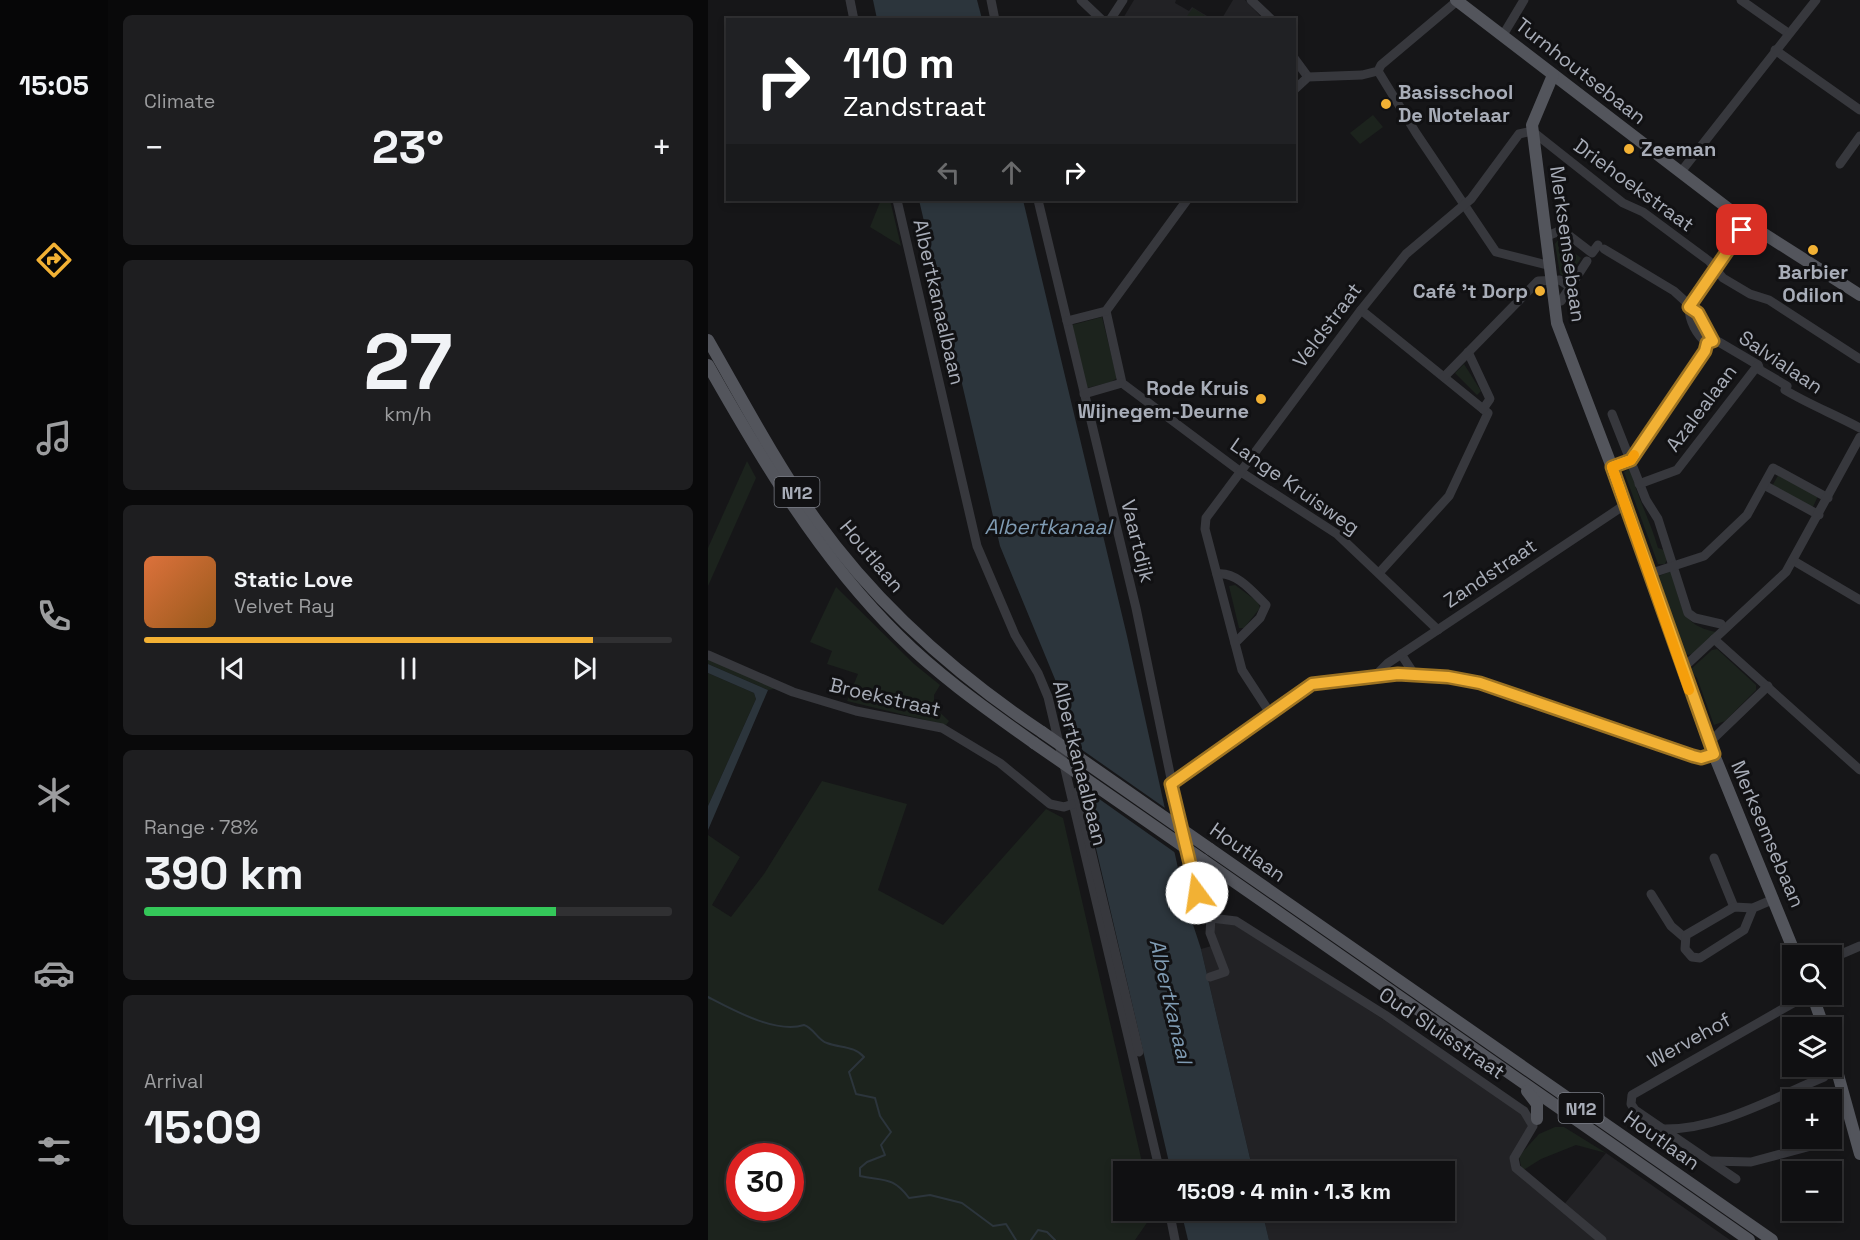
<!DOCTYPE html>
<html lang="en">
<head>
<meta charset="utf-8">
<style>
	body { margin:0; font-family:"Space Grotesk",sans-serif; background:#1e1e20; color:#f1f3f6; height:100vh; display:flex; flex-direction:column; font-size:22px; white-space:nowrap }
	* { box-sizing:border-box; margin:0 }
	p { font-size:20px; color:#9c9d9f }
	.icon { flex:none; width:33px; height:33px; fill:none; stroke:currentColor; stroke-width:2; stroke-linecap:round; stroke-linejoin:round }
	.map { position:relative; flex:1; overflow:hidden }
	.details { display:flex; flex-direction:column; gap:15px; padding:15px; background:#09090a; width:600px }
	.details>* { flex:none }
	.guide { position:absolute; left:18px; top:18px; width:570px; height:183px; border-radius:0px; box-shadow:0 3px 9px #0003,0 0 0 2px #303032; background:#202124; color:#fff; overflow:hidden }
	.controls { position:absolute; left:1074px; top:945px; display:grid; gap:12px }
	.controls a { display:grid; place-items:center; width:60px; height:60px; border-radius:0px; background:#101012; box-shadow:0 3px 9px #0003,0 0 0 2px #303032; font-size:30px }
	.speed { position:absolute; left:18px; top:1143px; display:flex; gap:12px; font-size:30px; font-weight:700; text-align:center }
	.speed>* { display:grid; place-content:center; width:78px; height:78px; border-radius:50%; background:#101012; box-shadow:0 3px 9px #0003,0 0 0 2px #303032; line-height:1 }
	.speed .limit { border:9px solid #d22; background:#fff; color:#111 }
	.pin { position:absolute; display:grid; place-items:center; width:51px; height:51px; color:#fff; margin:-26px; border-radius:12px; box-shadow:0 3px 9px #0006 }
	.me { position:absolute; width:66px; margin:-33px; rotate:346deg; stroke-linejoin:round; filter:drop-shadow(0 0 4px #0008) }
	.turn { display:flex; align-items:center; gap:21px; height:126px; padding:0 18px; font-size:27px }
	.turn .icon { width:78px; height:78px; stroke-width:2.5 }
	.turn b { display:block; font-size:42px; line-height:51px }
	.lanes { display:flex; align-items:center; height:57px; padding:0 18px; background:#0003; justify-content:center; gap:30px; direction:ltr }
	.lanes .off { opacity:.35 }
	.big { font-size:45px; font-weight:700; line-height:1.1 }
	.details .card { flex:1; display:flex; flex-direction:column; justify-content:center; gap:9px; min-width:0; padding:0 21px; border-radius:9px; background:#1e1e20 }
	.details .dial { align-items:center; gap:0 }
	.dial b { font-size:78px; line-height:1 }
	.song { display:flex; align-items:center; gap:18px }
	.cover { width:72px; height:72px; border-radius:9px; background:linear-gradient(135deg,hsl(20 70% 55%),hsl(30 70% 35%)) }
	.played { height:6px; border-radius:3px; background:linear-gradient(90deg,#f2b134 85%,#303032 85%) }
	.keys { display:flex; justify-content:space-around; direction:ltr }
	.heat { display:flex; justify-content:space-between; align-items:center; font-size:33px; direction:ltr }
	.charge { height:9px; border-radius:4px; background:linear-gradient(90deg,#34c759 78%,#303032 0) }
	.trip { position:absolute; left:405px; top:1161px; width:342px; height:60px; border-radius:0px; background:#101012; box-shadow:0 3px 9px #0003,0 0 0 2px #303032; font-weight:700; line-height:60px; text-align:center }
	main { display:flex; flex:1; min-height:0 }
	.dock { display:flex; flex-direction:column; width:108px; justify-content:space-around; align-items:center; background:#060607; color:#9c9d9f }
	.dock .icon { width:42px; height:42px }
	.dock .active { color:#f2b134 }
	.dock b { font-size:27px; color:#f1f3f6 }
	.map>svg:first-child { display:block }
</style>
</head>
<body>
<main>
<nav class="dock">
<b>15:05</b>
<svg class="icon active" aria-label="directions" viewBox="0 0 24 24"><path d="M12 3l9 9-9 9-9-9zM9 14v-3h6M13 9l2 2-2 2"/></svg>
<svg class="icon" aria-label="music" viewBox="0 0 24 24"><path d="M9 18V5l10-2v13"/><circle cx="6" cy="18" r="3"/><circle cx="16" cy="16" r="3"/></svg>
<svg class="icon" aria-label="phone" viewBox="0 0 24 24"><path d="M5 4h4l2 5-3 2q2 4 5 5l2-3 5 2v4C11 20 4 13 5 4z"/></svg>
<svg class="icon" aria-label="climate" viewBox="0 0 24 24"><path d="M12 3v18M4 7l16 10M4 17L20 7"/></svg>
<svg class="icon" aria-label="car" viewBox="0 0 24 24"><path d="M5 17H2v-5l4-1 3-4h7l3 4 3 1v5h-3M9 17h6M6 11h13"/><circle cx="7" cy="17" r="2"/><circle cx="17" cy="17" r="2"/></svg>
<svg class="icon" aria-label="filters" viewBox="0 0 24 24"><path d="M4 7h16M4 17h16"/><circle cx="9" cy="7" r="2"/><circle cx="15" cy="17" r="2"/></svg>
</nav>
<section class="details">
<div class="card"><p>Climate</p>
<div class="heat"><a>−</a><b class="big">23°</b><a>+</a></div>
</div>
<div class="card dial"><b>27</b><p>km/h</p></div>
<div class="card">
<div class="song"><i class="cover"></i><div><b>Static Love</b><p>Velvet Ray</p></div></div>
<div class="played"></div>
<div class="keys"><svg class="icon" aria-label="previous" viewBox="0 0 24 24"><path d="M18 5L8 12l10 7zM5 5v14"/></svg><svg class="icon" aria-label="pause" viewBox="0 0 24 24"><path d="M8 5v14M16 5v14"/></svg><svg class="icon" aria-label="next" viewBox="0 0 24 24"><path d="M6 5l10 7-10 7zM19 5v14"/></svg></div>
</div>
<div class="card"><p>Range · 78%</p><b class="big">390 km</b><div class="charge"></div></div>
<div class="card"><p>Arrival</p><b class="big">15:09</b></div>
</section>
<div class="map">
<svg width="1152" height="1240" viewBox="0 0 1152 1240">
	<rect width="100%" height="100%" fill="#161618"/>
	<!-- built -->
	<g fill="#222225">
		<polygon points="426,0 468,0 467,3 481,11 484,7 504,19 414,20"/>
		<polygon points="525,0 537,0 555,19 513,20"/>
		<polygon points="503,918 521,919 816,1111 822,1121 806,1164 854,1207 898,1153 1022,1240 561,1240 554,1211 736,1210 736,1172 545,1171 493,949 507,945"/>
	</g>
	<!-- green -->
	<g fill="#1c231d" fill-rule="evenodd">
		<polygon points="485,8 502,19 477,19"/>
		<polygon points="665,115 675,127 652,144 642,133"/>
		<polygon points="173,200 182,200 193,246 162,227"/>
		<polygon points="850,240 873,258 860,279 852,274 847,244"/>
		<polygon points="394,317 409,378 403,382 379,388 364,325"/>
		<polygon points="756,364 773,391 769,395 747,373"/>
		<polygon points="39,461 48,478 0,586 0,548"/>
		<path d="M922,468c7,29 20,52 28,80l6,2 3,9 -2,5h-7l-34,-92z"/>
		<polygon points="1071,474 1110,496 1104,509 1064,486"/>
		<path d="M963,571c11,33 8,54 45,61l-21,21 -7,2 -5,-3 -25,-71 1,-5z"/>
		<polygon points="527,585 550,602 552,608 536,628 531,628 521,586"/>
		<polygon points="128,587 206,664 232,685 226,695 226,707 241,721 238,725 139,701 150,674 119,664 124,651 102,642"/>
		<polygon points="1009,649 1048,685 1048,690 1017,721 1006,725 989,678 982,670 1004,650"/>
		<polygon points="0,652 81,686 60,690 0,664"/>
		<polygon points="0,673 46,693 48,699 0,806"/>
		<path d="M114,781l85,23 -29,86 65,35 103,-116 17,9 81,353 -20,1v38l29,1v3l-18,26h-427v-405l32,22 -28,48 19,12 33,-43zM32,1156h50v52h-50z"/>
		<polygon points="847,1127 856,1127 898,1153 868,1145 833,1159 814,1171 811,1156 831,1134"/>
	</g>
	<!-- water -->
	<g fill="#2c353c">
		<polygon points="165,0 269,0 274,19 169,19"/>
		<polygon points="211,200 315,200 419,636 477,900 493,949 545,1171 463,1171 351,689 292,546"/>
		<polygon points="0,664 60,690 0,830 0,806 48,699 46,693 0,673"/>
		<polygon points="473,1211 554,1211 561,1240 480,1240"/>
	</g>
	<!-- pier -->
	<polygon fill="#161618" points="360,740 460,810 469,854 370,784"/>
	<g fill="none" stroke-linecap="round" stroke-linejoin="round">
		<!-- stream -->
		<g stroke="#2c353c" stroke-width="2">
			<path d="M0,997c25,13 68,37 96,28 10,3 14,16 23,18 13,5 28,3 37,14l-15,15 7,22 19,4 5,18 11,16 -10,13 4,10 -18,7 -7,6v8c23,5 33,0 49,22l21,-3 32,8 31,23 13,-2 10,16"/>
			<polyline points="323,1240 330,1230 339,1232 347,1240"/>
		</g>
		<!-- minor -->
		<g stroke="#37383d" stroke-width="9">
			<polyline points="142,0 146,20"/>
			<polyline points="283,0 287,20"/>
			<polyline points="373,0 394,20"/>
			<polyline points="543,0 564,20"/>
			<polyline points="1033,0 1080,33"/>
			<polyline points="402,20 415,0"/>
			<polyline points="795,35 816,0"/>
			<polyline points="1067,50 1152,110"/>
			<polyline points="586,58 600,77"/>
			<polyline points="670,71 708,133 788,252 843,266"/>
			<polyline points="586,90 600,77 654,75 670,71 673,65 749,1"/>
			<polyline points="1132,164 1152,136"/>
			<polyline points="972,173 1108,0"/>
			<polyline points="189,200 269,546 307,635 330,673 340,697 452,1172"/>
			<polyline points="330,200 428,608 474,832"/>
			<polyline points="839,236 854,230 884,253 890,245"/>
			<polyline points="896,249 966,291 990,313 1005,341 999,343 997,352 923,460 904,467"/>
			<polyline points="853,301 879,261"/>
			<polyline points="653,310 780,413 741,496 671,573"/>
			<polyline points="398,311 414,383 533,472 629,534 730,630"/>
			<polyline points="359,321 398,311 479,200"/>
			<path d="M1005,341l6,1 39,23 2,5 27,16 -2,4c25,15 49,24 75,38"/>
			<path d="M999,343c-11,-8 -18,-23 -18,-36l58,-84"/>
			<polyline points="760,352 782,399 775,409"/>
			<polyline points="736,377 830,281 852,280 862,287"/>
			<polyline points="376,394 414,383"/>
			<polyline points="904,414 938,500 950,519 980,613 987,618 1013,624"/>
			<polyline points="931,484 969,470 1050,365"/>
			<polyline points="1056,485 1111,515"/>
			<polyline points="1086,561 1152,600"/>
			<path d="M509,574c19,-3 36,18 49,31l-6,13 -25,25"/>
			<polyline points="941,574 996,556 1039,515 1065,468 1120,498"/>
			<polyline points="1006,639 1152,770"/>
			<polyline points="693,654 706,674"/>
			<polyline points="0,655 85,692 148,711 234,728 292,763 342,804 356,807 365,804"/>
			<polyline points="974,669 1078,572 1152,437"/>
			<polyline points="668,675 680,663 918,504"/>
			<polyline points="562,713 534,670 497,529 498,518 653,310 698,254 763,199 811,134 824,131 915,203 935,212 1001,261 1015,278 1042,294 1061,300 1152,359"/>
			<polyline points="1000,740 1007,737 1060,686"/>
			<polyline points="463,784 604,684 690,673 740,677 772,683 985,756 993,758 1006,755"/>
			<polyline points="369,792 431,1052"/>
			<polyline points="477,845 491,901 503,918 528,921 677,1015 816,1111 825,1126 806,1158 808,1168 894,1240"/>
			<polyline points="1006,858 1026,907"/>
			<polyline points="943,894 963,926 977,938"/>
			<polyline points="1045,908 1036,930 992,958 984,957 977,949 978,935 1026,907 1045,908 1066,899"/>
			<polyline points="1124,958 1152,946"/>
			<polyline points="502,977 517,972 502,933 503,918"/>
			<polyline points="1124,1122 1124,1135"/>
			<path d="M955,1129c55,1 110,-31 161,-52"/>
			<polyline points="1003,1161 1043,1162 1118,1142 1121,1138"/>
			<polyline points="1028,1179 927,1110 923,1104 924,1095 1101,994"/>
			<polyline points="461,1210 467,1240"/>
		</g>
		<!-- major -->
		<g stroke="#53555c" stroke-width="12">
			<polyline points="748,0 1039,223 1152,295"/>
			<polyline points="845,75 824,125 849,323 918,504 1000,740 1088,956"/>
			<path d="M0,340c35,61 68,123 108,180 61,85 139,154 226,212"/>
			<path d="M0,365c55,97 111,192 191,271 40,40 89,74 135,107"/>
			<polyline points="502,849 1064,1240"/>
			<polyline points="495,860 1041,1240"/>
			<polyline points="1104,994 1116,1028"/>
			<polyline points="1124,1053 1152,1154"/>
			<polyline points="819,1091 829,1104 829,1119"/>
		</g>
		<!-- major-bridge -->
		<g stroke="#53555c" stroke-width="12">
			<polyline points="334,732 502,849"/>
			<polyline points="326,743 495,860"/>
		</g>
	</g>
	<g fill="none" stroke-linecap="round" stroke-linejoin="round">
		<!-- route casing -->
		<g stroke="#9d7322" stroke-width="15">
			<polyline id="route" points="489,893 463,784 604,684 690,674 740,677 772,683 985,756 993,758 1006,754 904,467 923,460 997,351 999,343 1005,341 990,313 981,307 1034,230"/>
		</g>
		<!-- route -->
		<use href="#route" stroke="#f2b134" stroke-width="10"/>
		<!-- slow -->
		<polyline stroke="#f59e0b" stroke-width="10" points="926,455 923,460 904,467 981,690"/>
	</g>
	<!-- markers -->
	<g fill="#f2b134" stroke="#111113" stroke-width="2">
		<circle cx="678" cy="104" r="6"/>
		<circle cx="921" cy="149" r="6"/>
		<circle cx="1105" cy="250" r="6"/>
		<circle cx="832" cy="291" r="6"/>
		<circle cx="553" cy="399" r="6"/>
	</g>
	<g text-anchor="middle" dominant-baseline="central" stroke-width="6" stroke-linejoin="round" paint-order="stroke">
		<!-- shield labels -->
		<g fill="#111113" stroke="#7b7e86" stroke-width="1.5">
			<rect x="66.5" y="477" width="45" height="30" rx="4.5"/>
			<rect x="850.5" y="1093" width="45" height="30" rx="4.5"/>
		</g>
		<g font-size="18" font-weight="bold" fill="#a8adb8">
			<text x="89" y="492">N12</text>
			<text x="873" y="1108">N12</text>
		</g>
		<!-- street labels -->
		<g font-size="20" fill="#a8adb8" stroke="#111113">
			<text transform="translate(873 71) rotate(38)">Turnhoutsebaan</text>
			<text transform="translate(926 185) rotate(36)">Driehoekstraat</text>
			<text transform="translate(860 244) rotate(82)">Merksemsebaan</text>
			<text transform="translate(231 302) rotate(77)">Albertkanaalbaan</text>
			<text transform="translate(619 325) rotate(-53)">Veldstraat</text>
			<text transform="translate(1073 362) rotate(34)">Salvialaan</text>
			<text transform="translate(993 408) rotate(-53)">Azalealaan</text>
			<text transform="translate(587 486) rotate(35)">Lange Kruisweg</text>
			<text transform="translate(430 541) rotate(76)">Vaartdijk</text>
			<text transform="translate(164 556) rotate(50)">Houtlaan</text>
			<text transform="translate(782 573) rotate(-34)">Zandstraat</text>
			<text transform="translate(177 697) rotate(13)">Broekstraat</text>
			<text transform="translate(372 763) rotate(76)">Albertkanaalbaan</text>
			<text transform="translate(1060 834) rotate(67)">Merksemsebaan</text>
			<text transform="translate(540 852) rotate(35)">Houtlaan</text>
			<text transform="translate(734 1033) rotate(34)">Oud Sluisstraat</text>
			<text transform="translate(981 1040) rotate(-29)">Wervehof</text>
			<text transform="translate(954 1140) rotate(35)">Houtlaan</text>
		</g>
		<!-- poi labels -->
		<g font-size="20" font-weight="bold" fill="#a8adb8" stroke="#111113" text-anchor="start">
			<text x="690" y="92">Basisschool<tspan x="690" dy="23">De Notelaar</tspan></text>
			<text x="933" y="149">Zeeman</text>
			<text x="1105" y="272" text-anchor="middle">Barbier<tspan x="1105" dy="23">Odilon</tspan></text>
			<text x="820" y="291" text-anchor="end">Café 't Dorp</text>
			<text x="541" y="388" text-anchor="end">Rode Kruis<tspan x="541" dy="23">Wijnegem-Deurne</tspan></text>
		</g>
		<!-- water labels -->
		<g font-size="21" font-style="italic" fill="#7f9bb3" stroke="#111113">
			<text x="340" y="526">Albertkanaal</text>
			<text transform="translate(463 1001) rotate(77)">Albertkanaal</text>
		</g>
	</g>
</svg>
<div class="controls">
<a><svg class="icon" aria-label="search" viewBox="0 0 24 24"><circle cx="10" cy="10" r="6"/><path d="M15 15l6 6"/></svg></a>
<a><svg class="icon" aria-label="layers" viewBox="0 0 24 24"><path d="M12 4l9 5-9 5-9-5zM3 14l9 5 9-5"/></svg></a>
<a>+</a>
<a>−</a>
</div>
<div class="speed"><div class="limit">30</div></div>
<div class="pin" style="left:1034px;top:230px;background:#d93025"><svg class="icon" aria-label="arrive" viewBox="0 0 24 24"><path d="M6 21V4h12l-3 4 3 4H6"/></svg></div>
<svg class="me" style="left:489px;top:893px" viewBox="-20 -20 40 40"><circle r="19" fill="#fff"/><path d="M0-13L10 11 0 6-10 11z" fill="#f2b134"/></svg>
<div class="trip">15:09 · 4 min · 1.3 km</div>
<div class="guide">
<div class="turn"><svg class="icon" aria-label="right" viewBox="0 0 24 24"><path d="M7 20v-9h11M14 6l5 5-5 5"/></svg><div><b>110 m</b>Zandstraat</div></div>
<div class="lanes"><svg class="icon off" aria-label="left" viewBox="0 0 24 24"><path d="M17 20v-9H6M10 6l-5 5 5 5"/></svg><svg class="icon off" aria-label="ahead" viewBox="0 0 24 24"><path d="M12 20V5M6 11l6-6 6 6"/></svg><svg class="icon" aria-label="right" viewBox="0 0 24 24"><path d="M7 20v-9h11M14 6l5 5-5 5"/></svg></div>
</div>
</div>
</main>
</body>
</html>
